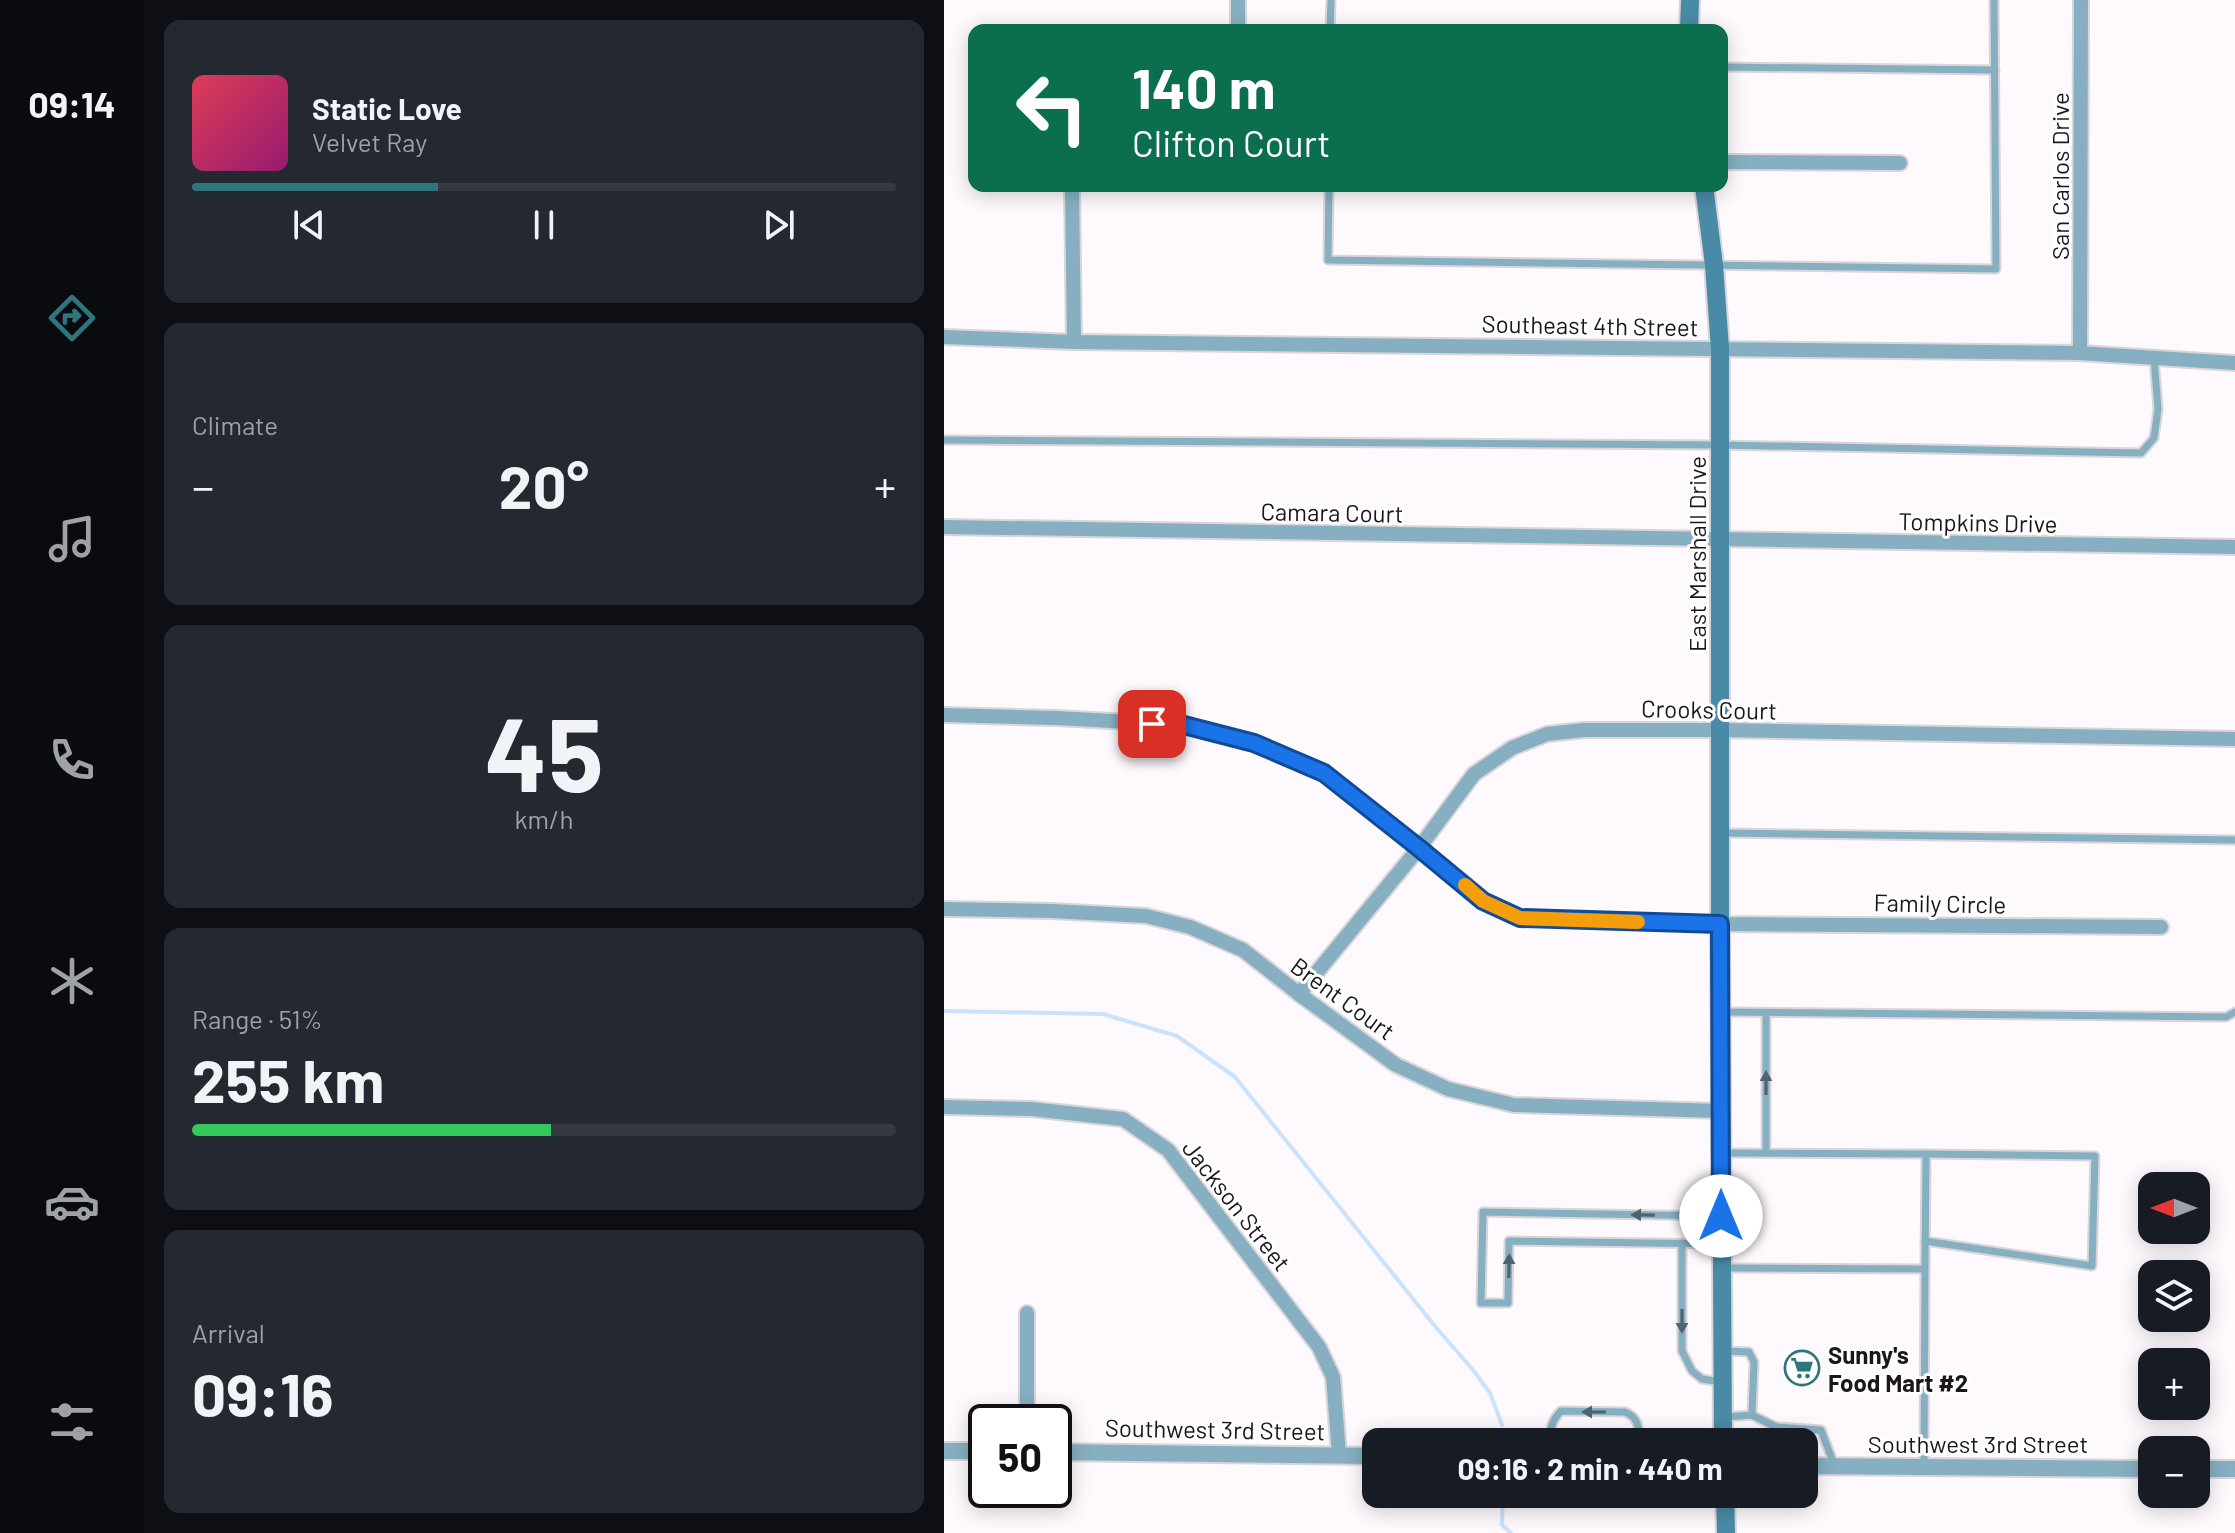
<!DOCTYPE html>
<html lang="en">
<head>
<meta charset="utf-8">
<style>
	body { margin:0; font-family:Barlow,sans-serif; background:#242831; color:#f1f3f6; height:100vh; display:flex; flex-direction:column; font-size:30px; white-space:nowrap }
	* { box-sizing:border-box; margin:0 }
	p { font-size:26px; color:#9ea1a6 }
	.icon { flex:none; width:44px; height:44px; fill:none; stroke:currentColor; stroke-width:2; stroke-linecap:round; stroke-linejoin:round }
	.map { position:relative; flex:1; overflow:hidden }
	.side { display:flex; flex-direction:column; gap:20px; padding:20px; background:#0d0f14; width:800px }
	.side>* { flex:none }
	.banner { position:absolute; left:24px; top:24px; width:760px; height:168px; border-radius:16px; box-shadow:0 4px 20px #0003; background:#0b6e4f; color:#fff; overflow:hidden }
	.needle { width:52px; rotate:270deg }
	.buttons { position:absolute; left:1194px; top:1172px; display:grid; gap:16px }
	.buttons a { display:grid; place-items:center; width:72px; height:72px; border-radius:16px; background:#171b24; box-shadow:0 4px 20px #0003; font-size:40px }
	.speed { position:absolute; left:24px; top:1404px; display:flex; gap:16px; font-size:40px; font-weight:700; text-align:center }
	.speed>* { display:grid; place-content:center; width:104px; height:104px; border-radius:50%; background:#171b24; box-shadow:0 4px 20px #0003; line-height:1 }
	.speed .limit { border:4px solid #111; border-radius:12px; background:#fff; color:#111 }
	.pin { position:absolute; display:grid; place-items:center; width:68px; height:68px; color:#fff; margin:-34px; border-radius:16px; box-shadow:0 4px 12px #0006 }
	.me { position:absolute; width:88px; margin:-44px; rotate:0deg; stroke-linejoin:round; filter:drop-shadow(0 0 6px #0008) }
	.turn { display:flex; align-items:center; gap:28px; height:168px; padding:0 32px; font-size:36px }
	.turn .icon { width:104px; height:104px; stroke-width:2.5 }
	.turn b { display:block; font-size:56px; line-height:68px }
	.big { font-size:60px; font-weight:700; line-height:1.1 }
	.side .card { flex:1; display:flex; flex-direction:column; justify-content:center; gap:12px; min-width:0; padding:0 28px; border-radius:16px; background:#242831 }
	.side .dial { align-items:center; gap:0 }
	.dial b { font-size:104px; line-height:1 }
	.song { display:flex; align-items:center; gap:24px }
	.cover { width:96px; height:96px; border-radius:12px; background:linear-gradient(135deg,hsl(350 70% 55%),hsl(320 70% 35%)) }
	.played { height:8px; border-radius:4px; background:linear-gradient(90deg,#2d767e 35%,#363941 35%) }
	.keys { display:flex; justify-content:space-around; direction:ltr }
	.heat { display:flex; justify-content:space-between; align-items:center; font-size:44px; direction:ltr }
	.charge { height:12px; border-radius:6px; background:linear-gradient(90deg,#34c759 51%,#363941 0) }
	.trip { position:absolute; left:418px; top:1428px; width:456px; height:80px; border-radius:16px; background:#171b24; box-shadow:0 4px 20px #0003; font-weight:700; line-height:80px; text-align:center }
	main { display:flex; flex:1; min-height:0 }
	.tab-bar { display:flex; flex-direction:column; width:144px; justify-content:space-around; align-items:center; background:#090b0e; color:#9ea1a6 }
	.tab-bar .icon { width:56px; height:56px }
	.tab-bar .active { color:#2d767e }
	.tab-bar b { font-size:36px; color:#f1f3f6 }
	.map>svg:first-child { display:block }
</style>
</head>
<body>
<main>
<nav class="tab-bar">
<b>09:14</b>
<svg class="icon active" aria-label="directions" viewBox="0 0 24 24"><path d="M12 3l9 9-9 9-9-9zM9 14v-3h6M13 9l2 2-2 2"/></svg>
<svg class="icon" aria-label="music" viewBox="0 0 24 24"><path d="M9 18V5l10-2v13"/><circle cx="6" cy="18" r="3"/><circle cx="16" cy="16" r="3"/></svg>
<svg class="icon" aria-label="phone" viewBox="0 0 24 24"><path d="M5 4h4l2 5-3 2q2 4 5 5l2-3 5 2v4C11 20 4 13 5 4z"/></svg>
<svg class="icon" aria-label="climate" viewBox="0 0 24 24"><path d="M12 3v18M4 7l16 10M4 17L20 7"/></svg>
<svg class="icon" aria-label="car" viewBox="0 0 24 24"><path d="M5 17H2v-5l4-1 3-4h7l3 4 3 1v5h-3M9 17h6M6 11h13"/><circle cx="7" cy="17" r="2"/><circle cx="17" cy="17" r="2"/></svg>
<svg class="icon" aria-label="filters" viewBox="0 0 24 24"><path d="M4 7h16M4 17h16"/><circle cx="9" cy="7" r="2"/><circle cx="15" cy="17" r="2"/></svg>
</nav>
<section class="side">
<div class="card">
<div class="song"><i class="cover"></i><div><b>Static Love</b><p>Velvet Ray</p></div></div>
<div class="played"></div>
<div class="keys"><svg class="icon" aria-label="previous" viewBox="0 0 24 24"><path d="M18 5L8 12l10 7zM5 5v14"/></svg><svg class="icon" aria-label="pause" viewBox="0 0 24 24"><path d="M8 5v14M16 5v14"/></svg><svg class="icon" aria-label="next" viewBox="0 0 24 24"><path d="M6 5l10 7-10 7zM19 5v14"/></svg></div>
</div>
<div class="card"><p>Climate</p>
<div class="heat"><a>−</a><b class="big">20°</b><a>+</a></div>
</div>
<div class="card dial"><b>45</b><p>km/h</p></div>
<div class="card"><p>Range · 51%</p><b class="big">255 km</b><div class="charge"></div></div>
<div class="card"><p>Arrival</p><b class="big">09:16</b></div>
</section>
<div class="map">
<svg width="1291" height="1533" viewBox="0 0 1291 1533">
	<rect width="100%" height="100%" fill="#fdf9fd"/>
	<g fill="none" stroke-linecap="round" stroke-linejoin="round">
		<!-- stream -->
		<g stroke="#cbe2fd" stroke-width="4">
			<polyline points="0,1011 159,1014 233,1036 291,1077 490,1325 529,1370 546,1393 558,1425"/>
			<polyline points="559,1494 558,1525 567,1533"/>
		</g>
		<!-- service casing -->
		<g stroke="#d9d5d9" stroke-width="11">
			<g id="service">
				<polyline points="386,30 387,0"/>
				<polyline points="778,67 1051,70"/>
				<polyline points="385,186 384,260 1052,269 1050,0"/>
				<polyline points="0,440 776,445 1197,453 1210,438 1214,409 1210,358"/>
				<polyline points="777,833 1291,840"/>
				<polyline points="779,1012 1282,1017 1291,1012"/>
				<polyline points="779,1153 982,1154 981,1269"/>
				<polyline points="822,1153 822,1013"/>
				<polyline points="775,1216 539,1212 537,1303 564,1303 565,1241 776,1244"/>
				<polyline points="981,1241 1148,1266 1151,1156 982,1154"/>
				<polyline points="738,1243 738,1351 748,1371 758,1379 777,1382"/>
				<polyline points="781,1268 981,1269 980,1465"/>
				<polyline points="780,1351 805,1352 810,1362 808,1415"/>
				<polyline points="780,1417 808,1415 832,1427"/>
				<path d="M606,1442c0,-13 1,-21 11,-31l64,1c14,5 14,17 14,30"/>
				<polyline points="825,1442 826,1433 832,1427 877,1430 890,1464"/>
			</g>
		</g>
		<!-- minor casing -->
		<g stroke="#d9d5d9" stroke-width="18">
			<g id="minor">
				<polyline points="294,30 294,0"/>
				<polyline points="778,162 956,163"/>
				<polyline points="128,186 130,342"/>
				<polyline points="0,337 130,342 1136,353 1291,363"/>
				<polyline points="1136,353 1137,0"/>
				<polyline points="0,527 1291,547"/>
				<polyline points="0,715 113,718 240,725 310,743 380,773 475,848 539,901 576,918 776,924 1217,927"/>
				<polyline points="0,909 108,911 202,916 246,927 299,950 355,994 452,1065 504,1089 570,1105 777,1111"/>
				<polyline points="355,994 475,848 530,774 568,748 603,734 640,730 776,730 1291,739"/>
				<polyline points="0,1107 87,1109 179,1119 224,1150 375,1347 389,1377 395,1454"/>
				<polyline points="83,1422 83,1313"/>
			</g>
		</g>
		<!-- tertiary casing -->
		<g stroke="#d9d5d9" stroke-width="20">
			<g id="tertiary">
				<polyline points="0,1451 42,1451"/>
				<polyline points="110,1452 432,1456"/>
				<polyline points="860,1466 1208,1469"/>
				<polyline points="1252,1469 1291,1469"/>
			</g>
		</g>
		<!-- secondary casing -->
		<g stroke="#d9d5d9" stroke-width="22">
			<g id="secondary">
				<polyline points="745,30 746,0"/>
				<polyline points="760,186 770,265 776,349 776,924 779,1442"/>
				<polyline points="781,1494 782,1533"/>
			</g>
		</g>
		<!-- service -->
		<use href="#service" stroke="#86b0c2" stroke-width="7"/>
		<!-- minor -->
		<use href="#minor" stroke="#86b0c2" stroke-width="14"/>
		<!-- tertiary -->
		<use href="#tertiary" stroke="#86b0c2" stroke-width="16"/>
		<!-- secondary -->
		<use href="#secondary" stroke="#498ba6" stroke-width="18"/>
	</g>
	<!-- one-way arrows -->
	<defs><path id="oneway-solid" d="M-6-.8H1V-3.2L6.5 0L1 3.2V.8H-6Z" transform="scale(2)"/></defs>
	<g fill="#51636f">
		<use href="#oneway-solid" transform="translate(822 1083) rotate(-90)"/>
		<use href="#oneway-solid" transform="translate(699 1215) rotate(-179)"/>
		<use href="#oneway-solid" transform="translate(565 1266) rotate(-89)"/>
		<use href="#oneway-solid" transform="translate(738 1321) rotate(90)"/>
		<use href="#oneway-solid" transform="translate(650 1412) rotate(-180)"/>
	</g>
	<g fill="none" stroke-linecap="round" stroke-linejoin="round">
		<!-- route casing -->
		<g stroke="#114b97" stroke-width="20">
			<polyline id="route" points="208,724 240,725 310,743 380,773 475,848 539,901 576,918 776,924 777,1216"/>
		</g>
		<!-- route -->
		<use href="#route" stroke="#1a73e8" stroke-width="14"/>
		<!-- slow -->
		<polyline stroke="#f59e0b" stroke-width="14" points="521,885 539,901 576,918 694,922"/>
	</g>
	<!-- icons -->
	<defs>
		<g id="supermarket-ring" transform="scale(1.8)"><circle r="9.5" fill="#fff" stroke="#2d767e" stroke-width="1.5"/><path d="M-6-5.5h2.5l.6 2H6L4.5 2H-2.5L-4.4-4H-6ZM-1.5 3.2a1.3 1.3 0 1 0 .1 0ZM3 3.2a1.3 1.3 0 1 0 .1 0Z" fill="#2d767e"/></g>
	</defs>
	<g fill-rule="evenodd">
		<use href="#supermarket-ring" x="858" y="1368"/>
	</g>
	<g text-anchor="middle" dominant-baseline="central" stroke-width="6" stroke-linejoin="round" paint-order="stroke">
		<!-- street labels -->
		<g font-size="24" fill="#1c161c" stroke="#fff">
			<text transform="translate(1115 176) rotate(-90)">San Carlos Drive</text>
			<text transform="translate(646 325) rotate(1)">Southeast 4th Street</text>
			<text transform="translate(388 512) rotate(1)">Camara Court</text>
			<text transform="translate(1034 522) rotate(1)">Tompkins Drive</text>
			<text transform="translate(752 554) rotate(-90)">East Marshall Drive</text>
			<text transform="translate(765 709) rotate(1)">Crooks Court</text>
			<text transform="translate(996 903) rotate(1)">Family Circle</text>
			<text transform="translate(399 998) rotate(36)">Brent Court</text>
			<text transform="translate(293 1205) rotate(52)">Jackson Street</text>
			<text transform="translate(271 1429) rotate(1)">Southwest 3rd Street</text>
			<text x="1034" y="1443">Southwest 3rd Street</text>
		</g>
		<!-- poi labels -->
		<g font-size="24" font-weight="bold" fill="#1c161c" stroke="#fff" text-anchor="start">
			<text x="884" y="1354">Sunny's<tspan x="884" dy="28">Food Mart #2</tspan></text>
		</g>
	</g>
</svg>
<div class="buttons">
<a><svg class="needle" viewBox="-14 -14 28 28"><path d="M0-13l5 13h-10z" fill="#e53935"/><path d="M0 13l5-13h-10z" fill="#9ea1a6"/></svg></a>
<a><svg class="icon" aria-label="layers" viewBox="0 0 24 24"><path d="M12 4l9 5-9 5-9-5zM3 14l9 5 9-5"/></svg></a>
<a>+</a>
<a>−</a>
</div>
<div class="speed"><div class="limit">50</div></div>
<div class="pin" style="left:208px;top:724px;background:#d93025"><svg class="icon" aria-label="arrive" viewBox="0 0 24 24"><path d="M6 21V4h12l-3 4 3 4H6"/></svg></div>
<svg class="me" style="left:777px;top:1216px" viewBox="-20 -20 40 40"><circle r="19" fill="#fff"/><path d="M0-13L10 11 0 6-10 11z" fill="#1a73e8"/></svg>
<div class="trip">09:16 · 2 min · 440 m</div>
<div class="banner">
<div class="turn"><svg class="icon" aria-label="left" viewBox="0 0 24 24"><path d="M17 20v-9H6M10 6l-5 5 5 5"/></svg><div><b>140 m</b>Clifton Court</div></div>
</div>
</div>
</main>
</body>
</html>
